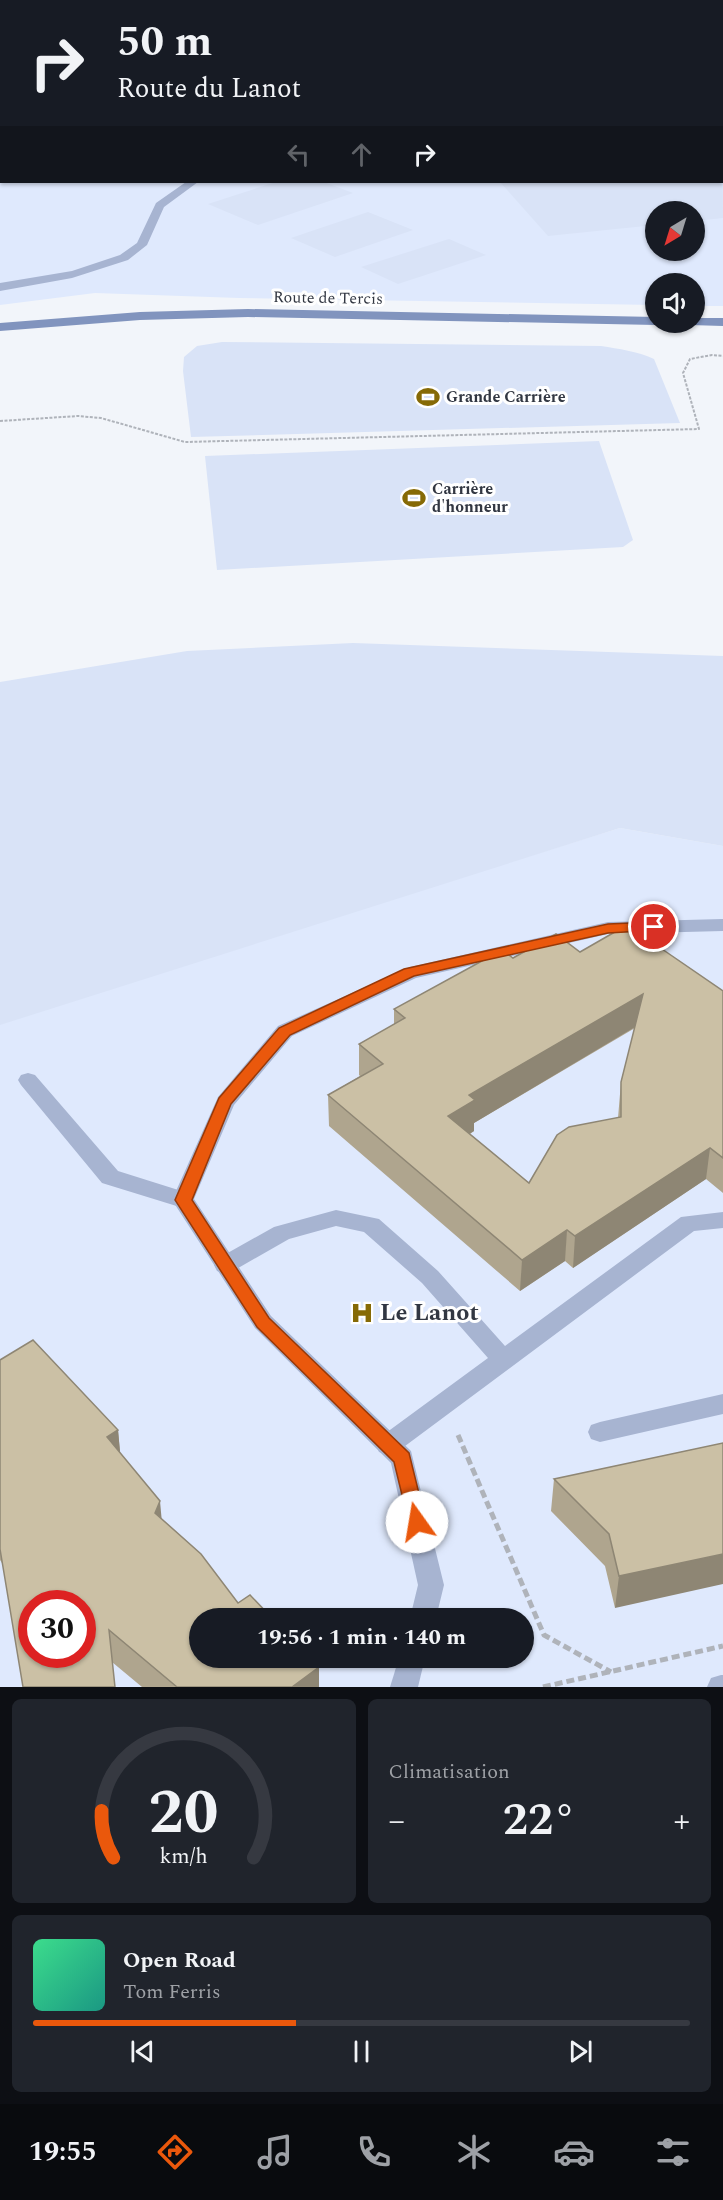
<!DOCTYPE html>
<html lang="fr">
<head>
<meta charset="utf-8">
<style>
	body { margin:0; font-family:Spectral,serif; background:#20242c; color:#f1f3f6; height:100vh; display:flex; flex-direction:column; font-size:22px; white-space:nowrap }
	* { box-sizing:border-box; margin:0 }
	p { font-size:20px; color:#9ea1a6 }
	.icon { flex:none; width:33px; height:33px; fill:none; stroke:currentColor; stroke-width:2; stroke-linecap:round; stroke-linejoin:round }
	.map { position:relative; height:1687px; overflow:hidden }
	.panel { display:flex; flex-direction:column; gap:12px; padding:12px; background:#0d0f14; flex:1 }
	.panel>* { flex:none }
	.hud { position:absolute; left:0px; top:0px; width:723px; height:183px; box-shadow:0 2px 4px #0004; background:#171b24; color:#f1f3f6; overflow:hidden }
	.needle { width:39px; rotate:218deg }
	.tools { position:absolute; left:645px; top:201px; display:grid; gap:12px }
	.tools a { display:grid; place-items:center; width:60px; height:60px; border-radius:50%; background:#171b24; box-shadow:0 2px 4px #0004; font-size:30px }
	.speed { position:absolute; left:18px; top:1590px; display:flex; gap:12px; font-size:30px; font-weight:700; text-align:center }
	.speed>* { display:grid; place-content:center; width:78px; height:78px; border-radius:50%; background:#171b24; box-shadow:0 2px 4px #0004; line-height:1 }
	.speed .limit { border:9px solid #d22; background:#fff; color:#111 }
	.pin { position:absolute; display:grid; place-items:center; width:51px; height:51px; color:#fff; margin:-26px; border:3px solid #fff; border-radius:50%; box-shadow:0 2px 6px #0007 }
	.me { position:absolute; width:66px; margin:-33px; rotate:347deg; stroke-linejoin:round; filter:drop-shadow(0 0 4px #0008) }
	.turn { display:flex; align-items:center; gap:21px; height:126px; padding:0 18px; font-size:27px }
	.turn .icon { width:78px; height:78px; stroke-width:2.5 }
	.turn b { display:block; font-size:42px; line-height:51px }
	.lanes { display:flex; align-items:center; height:57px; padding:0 18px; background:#0003; justify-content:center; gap:30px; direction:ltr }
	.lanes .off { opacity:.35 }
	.big { font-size:45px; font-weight:700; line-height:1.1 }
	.panel .widget { flex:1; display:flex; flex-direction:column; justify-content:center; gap:9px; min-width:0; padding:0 21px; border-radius:9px; background:#20242c }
	.panel .dial { align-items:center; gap:0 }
	.dial svg { height:156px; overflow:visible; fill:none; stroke:#363941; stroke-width:7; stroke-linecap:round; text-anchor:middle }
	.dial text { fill:#f1f3f6; stroke:none }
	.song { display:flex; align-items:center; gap:18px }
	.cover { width:72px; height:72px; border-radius:9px; background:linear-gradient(135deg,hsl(150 70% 55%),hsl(170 70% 35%)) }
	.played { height:6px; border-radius:3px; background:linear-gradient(90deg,#ea580c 40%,#363941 40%) }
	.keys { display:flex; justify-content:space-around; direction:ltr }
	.heat { display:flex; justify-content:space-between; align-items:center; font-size:33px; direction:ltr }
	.panel .tiles { flex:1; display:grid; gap:12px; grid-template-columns:1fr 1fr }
	.widget:last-child { grid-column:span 2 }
	.trip { position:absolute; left:189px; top:1608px; width:345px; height:60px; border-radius:30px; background:#171b24; box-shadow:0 2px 4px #0004; font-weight:700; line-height:60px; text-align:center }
	.menu { display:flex; height:96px; justify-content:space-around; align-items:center; background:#090b0e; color:#9ea1a6 }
	.menu .icon { width:42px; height:42px }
	.menu .active { color:#ea580c }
	.menu b { font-size:27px; color:#f1f3f6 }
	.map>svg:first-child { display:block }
</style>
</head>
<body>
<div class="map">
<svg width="723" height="1687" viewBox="0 0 723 1687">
	<rect width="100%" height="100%" fill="#f2f5fa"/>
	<!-- built -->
	<g fill="#dfe9fd" fill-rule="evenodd">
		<path d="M0,0h723v306h-28l-1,-22h-38l-1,21 -416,-7 -144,-5 -95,12zM2,2h720v180h-720zM656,212h38v38h-38z"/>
		<path d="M620,828l103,18v841h-723v-664l107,-36zM32,1604h50v50h-50zM200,1618h324v40h-324z"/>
	</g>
	<!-- green -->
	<g fill="#d9e3f7">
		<polygon points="722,109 723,218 695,221 694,212 656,212 655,225 548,236 500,182 722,182"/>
		<polygon points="276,182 324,182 353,193 258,225 208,204"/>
		<polygon points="368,212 413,230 335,257 291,238"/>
		<polygon points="449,239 486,255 398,284 361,267"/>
		<path d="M222,342l379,4c18,3 36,5 53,13l26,64 -489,14 -8,-66 1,-14 13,-11z"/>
		<polygon points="599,441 633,540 623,547 217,570 205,456"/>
		<polygon points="353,643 723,656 723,846 620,828 0,1025 0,682 187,651"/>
	</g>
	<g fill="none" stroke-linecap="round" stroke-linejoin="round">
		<!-- path-far1 -->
		<polyline stroke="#afb3ba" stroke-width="2" stroke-dasharray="3 1.5" stroke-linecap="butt" points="0,421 78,416 101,418 185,442 699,429 683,373 690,359 712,355 723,356"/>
		<!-- path -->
		<g stroke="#afb3ba" stroke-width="5" stroke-dasharray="8 4" stroke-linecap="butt">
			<polyline points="458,1435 544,1635 611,1672"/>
			<polyline points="543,1687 723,1646"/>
		</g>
		<!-- service -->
		<g fill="#a7b4d1" fill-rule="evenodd">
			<polygon points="375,0 393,0 394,2 376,2"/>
			<rect x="523" y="0" width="8" height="2"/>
			<rect x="722" y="76" width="1" height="6"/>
			<polygon points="186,182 198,182 164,207 147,245 128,260 72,278 0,291 0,283 72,271 120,255 137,243 156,203"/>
			<polygon points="28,1073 35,1075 118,1171 191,1194 194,1200 191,1206 183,1208 102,1183 21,1085 18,1080 21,1075"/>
			<polygon points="336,1210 379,1219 438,1271 505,1346 681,1217 723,1212 723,1228 694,1231 397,1452 388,1455 379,1452 376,1445 379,1438 488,1358 422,1283 364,1232 336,1226 289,1239 233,1271 225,1274 217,1271 214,1265 217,1259 274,1227"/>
			<polygon points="723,1394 723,1414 600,1442 591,1439 588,1432 591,1425 600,1422"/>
			<polygon points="721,1675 723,1675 723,1687 707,1687 711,1678"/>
		</g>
		<!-- minor -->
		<g fill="#a7b4d1" fill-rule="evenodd">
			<rect x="722" y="36" width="1" height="6"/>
			<polygon points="723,919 723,931 608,934 416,978 292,1036 234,1105 194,1199 271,1316 411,1451 444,1585 436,1618 410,1618 418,1585 391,1463 255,1328 172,1200 218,1097 278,1026 410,967 608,922"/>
			<polygon points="399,1658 425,1658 418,1687 390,1687"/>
		</g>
		<!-- secondary -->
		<g fill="#8194be" fill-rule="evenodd">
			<polygon points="248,309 656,317 656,322 661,322 656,325 248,317 140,320 0,331 0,323 140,312"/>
			<polygon points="694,318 723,318 723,326 690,325 688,322 694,322"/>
		</g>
	</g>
	<!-- wall -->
	<g fill="#afa58e" fill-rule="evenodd">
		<polygon points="617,0 723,0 723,15 722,15 722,2 620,2"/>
		<path d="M580,952l143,39v202l-17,-14 -133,89 -8,-7 -45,30 -191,-165 -1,-31 32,-19 -1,-1v-31l35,-19v-16l119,-51zM635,1028l-14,54 -3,36 -89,65 -59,-49 4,-3v-8z"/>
		<polygon points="0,1360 118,1430 120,1453 161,1519 238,1603 319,1667 319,1687 142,1687 112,1662 2,1563 0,1560"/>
		<polygon points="723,1443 615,1608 605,1566 551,1511 554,1479"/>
	</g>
	<!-- shaded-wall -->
	<g fill="#8e8674">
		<rect x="722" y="4" width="1" height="11"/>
		<polygon points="643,994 640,1024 474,1123 474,1131 447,1147 448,1116 469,1095"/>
		<polygon points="710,1148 706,1179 573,1268 575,1236"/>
		<polygon points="567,1230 565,1261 520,1291 522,1260"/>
		<polygon points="118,1430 121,1462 107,1437"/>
		<polygon points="160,1501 163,1534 155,1513"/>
		<polygon points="723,1554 723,1584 615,1608 619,1576"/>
		<polygon points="319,1667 319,1687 292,1687"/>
	</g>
	<!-- building -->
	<g fill="#cbc0a5" stroke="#8e8674" stroke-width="1.5" fill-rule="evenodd">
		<polygon points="169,0 338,0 341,2 166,2"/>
		<polygon points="641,0 723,0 723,4 722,4 722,2 645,2"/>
		<path d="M627,925l96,66v167l-13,-10 -135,88 -8,-6 -45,30 -194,-165 55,-31 -24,-20 46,-26 -11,-9 108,-59 11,8 43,-24 24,18zM643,994l-22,88v35l-52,10 -12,8 -28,48 -81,-67 27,-16 -6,-5z"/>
		<path d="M33,1340l85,90 -11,7 53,64 -5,12 46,41 37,49 12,-8 22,23h-72v40h110l9,9 -27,20h-115l-68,-57 6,57h-92l-23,-138v-189zM32,1604h50v50h-50z"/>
		<polygon points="723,1443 723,1554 619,1576 609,1534 554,1479"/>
	</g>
	<!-- route -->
	<polygon fill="#ea580c" stroke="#983908" stroke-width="1.5" points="654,922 661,927 659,930 608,933 414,976 290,1035 231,1104 192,1200 269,1318 409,1453 426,1522 424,1528 417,1530 410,1528 394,1462 257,1327 175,1200 219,1098 279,1028 404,969 608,924"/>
	<!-- icons -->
	<defs>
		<g id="stadium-bare" transform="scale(1.8)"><path d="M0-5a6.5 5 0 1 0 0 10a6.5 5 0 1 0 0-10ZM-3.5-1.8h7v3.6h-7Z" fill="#866a06" stroke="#fff" stroke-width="2.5" paint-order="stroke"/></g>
		<g id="hospital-bare" transform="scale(1.8)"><path d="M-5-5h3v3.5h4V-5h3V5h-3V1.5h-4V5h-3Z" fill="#866a06" stroke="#fff" stroke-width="2.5" paint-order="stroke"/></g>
	</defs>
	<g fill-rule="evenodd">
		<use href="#stadium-bare" x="428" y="397"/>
		<use href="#stadium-bare" x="414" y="498"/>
		<use href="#hospital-bare" x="362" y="1313"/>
	</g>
	<g text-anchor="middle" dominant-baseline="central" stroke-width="6" stroke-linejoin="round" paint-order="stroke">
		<!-- far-street labels -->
		<g font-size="16" fill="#323742" stroke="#fff">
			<text transform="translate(328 298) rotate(1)">Route de Tercis</text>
		</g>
		<!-- far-poi labels -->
		<g font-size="16" font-weight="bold" fill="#323742" stroke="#fff" text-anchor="start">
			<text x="446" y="397">Grande Carrière</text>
			<text x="432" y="489">Carrière<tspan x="432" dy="18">d'honneur</tspan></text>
		</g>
		<!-- near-poi labels -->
		<g font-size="24" font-weight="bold" fill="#323742" stroke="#fff" text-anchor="start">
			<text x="380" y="1313">Le Lanot</text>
		</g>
	</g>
</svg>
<div class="tools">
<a><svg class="needle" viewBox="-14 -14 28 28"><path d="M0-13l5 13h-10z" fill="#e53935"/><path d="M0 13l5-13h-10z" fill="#9ea1a6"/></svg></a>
<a><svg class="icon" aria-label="sound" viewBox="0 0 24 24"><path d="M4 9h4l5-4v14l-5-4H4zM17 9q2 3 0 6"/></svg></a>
</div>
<div class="speed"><div class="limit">30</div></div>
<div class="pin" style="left:654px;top:927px;background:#d93025"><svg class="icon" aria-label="arrive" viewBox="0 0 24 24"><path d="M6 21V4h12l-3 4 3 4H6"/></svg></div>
<svg class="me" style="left:417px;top:1522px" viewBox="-20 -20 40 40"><circle r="19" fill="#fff"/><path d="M0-13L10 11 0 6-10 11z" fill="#ea580c"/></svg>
<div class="trip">19:56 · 1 min · 140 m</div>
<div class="hud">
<div class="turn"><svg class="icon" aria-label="right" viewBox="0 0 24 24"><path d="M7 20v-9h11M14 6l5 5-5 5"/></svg><div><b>50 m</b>Route du Lanot</div></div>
<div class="lanes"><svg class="icon off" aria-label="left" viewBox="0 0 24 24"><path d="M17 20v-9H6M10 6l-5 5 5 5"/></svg><svg class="icon off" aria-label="ahead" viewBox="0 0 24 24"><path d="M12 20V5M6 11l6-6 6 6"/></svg><svg class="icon" aria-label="right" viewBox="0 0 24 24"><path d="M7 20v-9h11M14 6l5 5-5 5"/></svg></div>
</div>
</div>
<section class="panel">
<div class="tiles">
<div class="widget dial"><svg viewBox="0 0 100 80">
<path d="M14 69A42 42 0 1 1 86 69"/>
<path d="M14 69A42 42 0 0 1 8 45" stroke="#ea580c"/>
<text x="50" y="56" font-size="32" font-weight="700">20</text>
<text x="50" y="72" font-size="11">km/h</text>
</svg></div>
<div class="widget"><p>Climatisation</p>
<div class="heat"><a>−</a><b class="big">22°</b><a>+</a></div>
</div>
<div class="widget">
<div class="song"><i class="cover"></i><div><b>Open Road</b><p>Tom Ferris</p></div></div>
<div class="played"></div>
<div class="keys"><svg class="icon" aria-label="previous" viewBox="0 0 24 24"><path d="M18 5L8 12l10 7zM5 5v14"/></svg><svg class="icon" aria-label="pause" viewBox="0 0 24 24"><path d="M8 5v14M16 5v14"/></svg><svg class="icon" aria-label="next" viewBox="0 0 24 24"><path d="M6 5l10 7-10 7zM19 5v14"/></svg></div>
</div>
</div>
</section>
<nav class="menu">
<b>19:55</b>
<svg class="icon active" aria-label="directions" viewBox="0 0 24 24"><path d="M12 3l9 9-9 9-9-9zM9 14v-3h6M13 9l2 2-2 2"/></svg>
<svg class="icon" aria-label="music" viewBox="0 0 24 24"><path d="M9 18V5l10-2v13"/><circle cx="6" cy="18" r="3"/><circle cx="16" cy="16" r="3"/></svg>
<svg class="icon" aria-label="phone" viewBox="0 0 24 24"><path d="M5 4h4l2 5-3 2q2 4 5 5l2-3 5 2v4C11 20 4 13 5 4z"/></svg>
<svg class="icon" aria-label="climate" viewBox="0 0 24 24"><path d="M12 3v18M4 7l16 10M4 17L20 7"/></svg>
<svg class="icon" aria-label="car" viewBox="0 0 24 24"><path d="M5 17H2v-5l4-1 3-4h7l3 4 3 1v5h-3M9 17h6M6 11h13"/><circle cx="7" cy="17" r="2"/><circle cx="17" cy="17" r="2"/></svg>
<svg class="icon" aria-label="filters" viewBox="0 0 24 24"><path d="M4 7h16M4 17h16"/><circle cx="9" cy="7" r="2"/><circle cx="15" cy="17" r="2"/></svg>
</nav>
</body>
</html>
